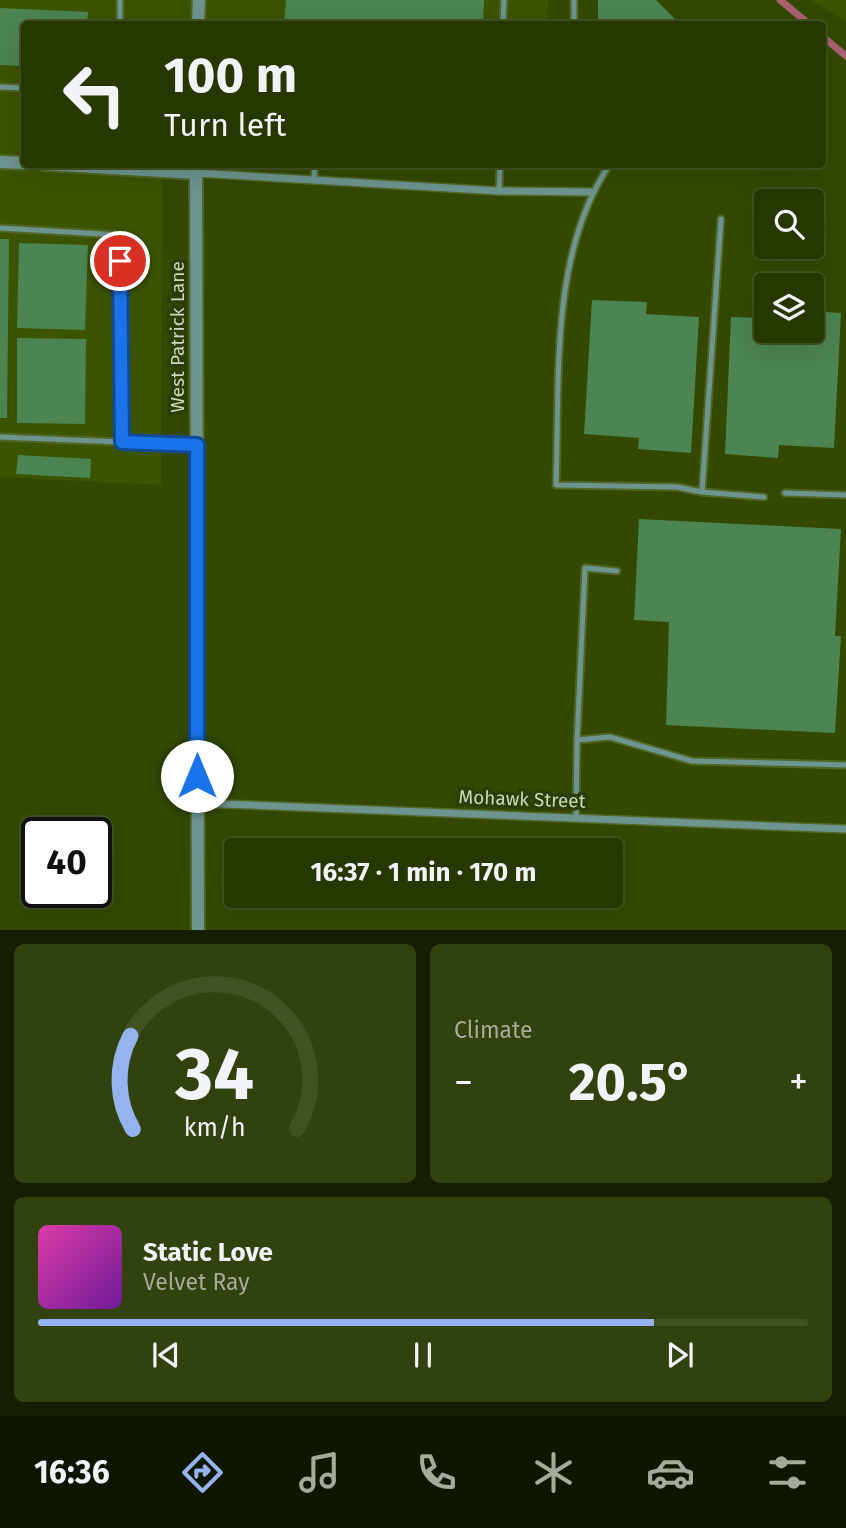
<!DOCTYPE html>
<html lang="en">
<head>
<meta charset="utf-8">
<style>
	body { margin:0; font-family:"Fira Sans",sans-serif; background:#32420f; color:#f1f3f6; height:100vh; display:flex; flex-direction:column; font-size:26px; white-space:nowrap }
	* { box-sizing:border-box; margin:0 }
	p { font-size:23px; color:#a4ac99 }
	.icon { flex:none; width:38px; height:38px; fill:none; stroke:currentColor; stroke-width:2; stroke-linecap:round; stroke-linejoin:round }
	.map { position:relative; height:930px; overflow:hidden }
	.sheet { display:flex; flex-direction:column; gap:14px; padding:14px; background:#151e00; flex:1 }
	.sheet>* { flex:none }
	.banner { position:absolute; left:21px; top:21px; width:805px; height:147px; border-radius:7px; box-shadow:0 7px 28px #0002,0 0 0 2px #425122; background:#263700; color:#f1f3f6; overflow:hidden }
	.fabs { position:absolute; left:754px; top:189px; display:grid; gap:14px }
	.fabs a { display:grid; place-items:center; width:70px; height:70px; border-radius:7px; background:#263700; box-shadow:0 7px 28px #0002,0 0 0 2px #425122; font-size:35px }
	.speed { position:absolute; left:21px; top:817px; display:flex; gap:14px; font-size:35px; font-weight:700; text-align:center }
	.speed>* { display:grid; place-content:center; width:91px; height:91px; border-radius:50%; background:#263700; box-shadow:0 7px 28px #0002,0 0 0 2px #425122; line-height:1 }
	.speed .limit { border:4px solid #111; border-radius:10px; background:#fff; color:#111 }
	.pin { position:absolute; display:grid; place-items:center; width:60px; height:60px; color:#fff; margin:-30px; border:4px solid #fff; border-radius:50%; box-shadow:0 2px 7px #0007 }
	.me { position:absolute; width:77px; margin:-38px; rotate:0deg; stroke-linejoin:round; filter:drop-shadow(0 0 5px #0008) }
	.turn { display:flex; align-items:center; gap:24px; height:147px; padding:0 28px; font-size:32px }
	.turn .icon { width:91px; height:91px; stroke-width:2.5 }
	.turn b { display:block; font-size:49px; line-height:60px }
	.big { font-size:52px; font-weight:700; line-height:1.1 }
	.sheet .card { flex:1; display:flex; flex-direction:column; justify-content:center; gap:10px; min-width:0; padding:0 24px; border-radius:10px; background:#32420f }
	.sheet .dial { align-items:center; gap:0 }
	.dial svg { height:182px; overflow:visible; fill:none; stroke:#425122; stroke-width:7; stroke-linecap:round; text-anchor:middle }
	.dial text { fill:#f1f3f6; stroke:none }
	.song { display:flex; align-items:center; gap:21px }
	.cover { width:84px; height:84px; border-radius:10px; background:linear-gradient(135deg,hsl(320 70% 55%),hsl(280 70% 35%)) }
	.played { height:7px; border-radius:4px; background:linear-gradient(90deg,#95b2f1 80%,#425122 80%) }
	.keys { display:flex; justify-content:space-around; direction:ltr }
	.heat { display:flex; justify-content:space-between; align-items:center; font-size:38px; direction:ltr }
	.sheet .tiles { flex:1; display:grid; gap:14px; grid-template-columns:1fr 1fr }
	.card:last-child { grid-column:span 2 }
	.trip { position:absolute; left:224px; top:838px; width:399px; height:70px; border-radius:7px; background:#263700; box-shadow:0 7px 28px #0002,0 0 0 2px #425122; font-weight:700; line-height:70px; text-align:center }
	.menu { display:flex; height:112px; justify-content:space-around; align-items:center; background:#0f1600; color:#a4ac99 }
	.menu .icon { width:49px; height:49px }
	.menu .active { color:#95b2f1 }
	.menu b { font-size:32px; color:#f1f3f6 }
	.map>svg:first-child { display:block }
</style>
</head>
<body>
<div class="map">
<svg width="846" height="930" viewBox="0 0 846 930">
	<rect width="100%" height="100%" fill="#334900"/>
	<!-- built -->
	<g fill="#3b5400">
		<polygon points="0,0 548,0 547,24 24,24 24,164 162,165 161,485 0,477"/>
		<polygon points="811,0 846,0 846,21"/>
	</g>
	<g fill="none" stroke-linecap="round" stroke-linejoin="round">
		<!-- stream -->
		<g stroke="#aa6171" stroke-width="7">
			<polyline points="780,0 809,24"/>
			<polyline points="822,36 846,56"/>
		</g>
	</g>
	<!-- building -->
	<g fill="#4c8452">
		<polygon points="286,0 484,0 483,24 284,24"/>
		<polygon points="598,0 656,0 680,24 598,24"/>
		<polygon points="0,8 88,12 87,24 24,24 24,66 0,65"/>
		<polygon points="0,239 9,239 7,418 0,418"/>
		<polygon points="19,243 88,245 85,330 17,328"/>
		<polygon points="592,300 647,302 646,314 699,317 691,453 638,449 639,438 584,434"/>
		<polygon points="812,311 841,313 834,448 779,445 778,458 725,454 731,317 766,318 766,331 812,331"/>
		<polygon points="17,338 86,339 85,424 17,423"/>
		<polygon points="18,455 91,459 90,478 16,474"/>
		<polygon points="639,519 841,529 835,636 841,636 835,733 666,725 669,622 634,620"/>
	</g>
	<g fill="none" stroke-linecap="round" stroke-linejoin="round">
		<!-- service casing -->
		<g stroke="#516625" stroke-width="9">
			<g id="service">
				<polyline points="120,0 120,24"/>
				<polyline points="503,24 504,0"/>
				<polyline points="574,24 574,0"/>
				<polyline points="0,87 24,88"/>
				<path d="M610,164c-61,90 -50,216 -54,321l121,2 25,5"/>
				<polyline points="781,164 802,166"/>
				<polyline points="314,180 315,164"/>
				<polyline points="499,191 500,164"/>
				<polyline points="721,219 702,492 764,497"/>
				<polyline points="0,228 120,235 122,442"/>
				<polyline points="0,437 196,445"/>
				<polyline points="785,493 846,495"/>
				<polyline points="577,740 585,568 617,571"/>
				<polyline points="576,817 577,740 610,737 692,761 846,765"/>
			</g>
		</g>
		<!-- minor casing -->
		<g stroke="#516625" stroke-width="10">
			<g id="minor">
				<polyline points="196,173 499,191 591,192"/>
				<polyline points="197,803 846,829"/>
			</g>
		</g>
		<!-- tertiary casing -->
		<g stroke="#516625" stroke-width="16">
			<g id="tertiary">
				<polyline points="198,24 199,0"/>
				<polyline points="0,162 24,163"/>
				<polyline points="44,164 196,173"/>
				<polyline points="196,164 198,930"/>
			</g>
		</g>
		<!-- service -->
		<use href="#service" stroke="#6d948f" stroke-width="5"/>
		<!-- minor -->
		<use href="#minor" stroke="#6d948f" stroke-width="7"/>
		<!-- tertiary -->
		<use href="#tertiary" stroke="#6d948f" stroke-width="12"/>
	</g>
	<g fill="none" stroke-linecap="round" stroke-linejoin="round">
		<!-- route casing -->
		<g stroke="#114b97" stroke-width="18">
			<polyline id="route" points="120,261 122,442 197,445 197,776"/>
		</g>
		<!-- route -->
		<use href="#route" stroke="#1a73e8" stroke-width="12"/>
	</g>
	<g text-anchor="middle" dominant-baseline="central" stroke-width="7" stroke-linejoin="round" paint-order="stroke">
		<!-- street labels -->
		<g font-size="19" fill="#cad9b7" stroke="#2c3d09">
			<text transform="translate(177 337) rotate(-90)">West Patrick Lane</text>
			<text transform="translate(522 799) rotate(2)">Mohawk Street</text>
		</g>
	</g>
</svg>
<div class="fabs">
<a><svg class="icon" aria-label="search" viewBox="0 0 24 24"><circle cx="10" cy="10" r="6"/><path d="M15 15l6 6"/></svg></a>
<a><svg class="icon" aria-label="layers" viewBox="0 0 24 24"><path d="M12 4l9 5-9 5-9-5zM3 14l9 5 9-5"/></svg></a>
</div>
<div class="speed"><div class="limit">40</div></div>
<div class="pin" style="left:120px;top:261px;background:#d93025"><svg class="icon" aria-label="arrive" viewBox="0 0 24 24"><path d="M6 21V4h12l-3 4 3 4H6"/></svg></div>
<svg class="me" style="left:197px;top:776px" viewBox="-20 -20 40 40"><circle r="19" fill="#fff"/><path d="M0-13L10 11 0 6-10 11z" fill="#1a73e8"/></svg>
<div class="trip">16:37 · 1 min · 170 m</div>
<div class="banner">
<div class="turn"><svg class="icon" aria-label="left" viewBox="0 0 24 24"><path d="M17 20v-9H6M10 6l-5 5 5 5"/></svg><div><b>100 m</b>Turn left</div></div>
</div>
</div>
<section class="sheet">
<div class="tiles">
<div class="card dial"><svg viewBox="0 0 100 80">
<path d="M14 69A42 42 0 1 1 86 69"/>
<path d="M14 69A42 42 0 0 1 13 28" stroke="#95b2f1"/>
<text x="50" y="56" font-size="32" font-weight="700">34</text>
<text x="50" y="72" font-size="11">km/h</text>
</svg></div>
<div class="card"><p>Climate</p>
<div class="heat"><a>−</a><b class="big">20.5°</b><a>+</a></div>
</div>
<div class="card">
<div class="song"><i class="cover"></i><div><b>Static Love</b><p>Velvet Ray</p></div></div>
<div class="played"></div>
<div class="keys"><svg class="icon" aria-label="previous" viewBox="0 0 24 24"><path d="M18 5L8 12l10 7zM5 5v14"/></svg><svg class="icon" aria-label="pause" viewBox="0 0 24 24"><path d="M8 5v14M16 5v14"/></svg><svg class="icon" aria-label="next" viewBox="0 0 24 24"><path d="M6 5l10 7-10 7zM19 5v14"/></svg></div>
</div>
</div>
</section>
<nav class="menu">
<b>16:36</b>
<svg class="icon active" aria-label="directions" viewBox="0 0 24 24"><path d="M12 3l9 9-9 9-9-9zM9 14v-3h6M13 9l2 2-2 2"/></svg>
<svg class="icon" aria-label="music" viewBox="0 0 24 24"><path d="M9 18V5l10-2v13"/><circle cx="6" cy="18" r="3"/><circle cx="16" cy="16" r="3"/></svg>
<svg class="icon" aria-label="phone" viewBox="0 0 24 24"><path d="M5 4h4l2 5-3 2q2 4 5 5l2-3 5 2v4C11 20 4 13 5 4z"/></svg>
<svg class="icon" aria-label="climate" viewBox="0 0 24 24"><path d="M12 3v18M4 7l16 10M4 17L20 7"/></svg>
<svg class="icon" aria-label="car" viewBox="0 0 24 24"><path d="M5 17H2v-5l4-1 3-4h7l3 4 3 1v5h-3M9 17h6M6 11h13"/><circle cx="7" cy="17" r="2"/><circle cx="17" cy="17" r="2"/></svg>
<svg class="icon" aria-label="filters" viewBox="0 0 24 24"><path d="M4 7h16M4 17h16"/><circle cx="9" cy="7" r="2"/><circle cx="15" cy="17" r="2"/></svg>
</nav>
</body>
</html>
